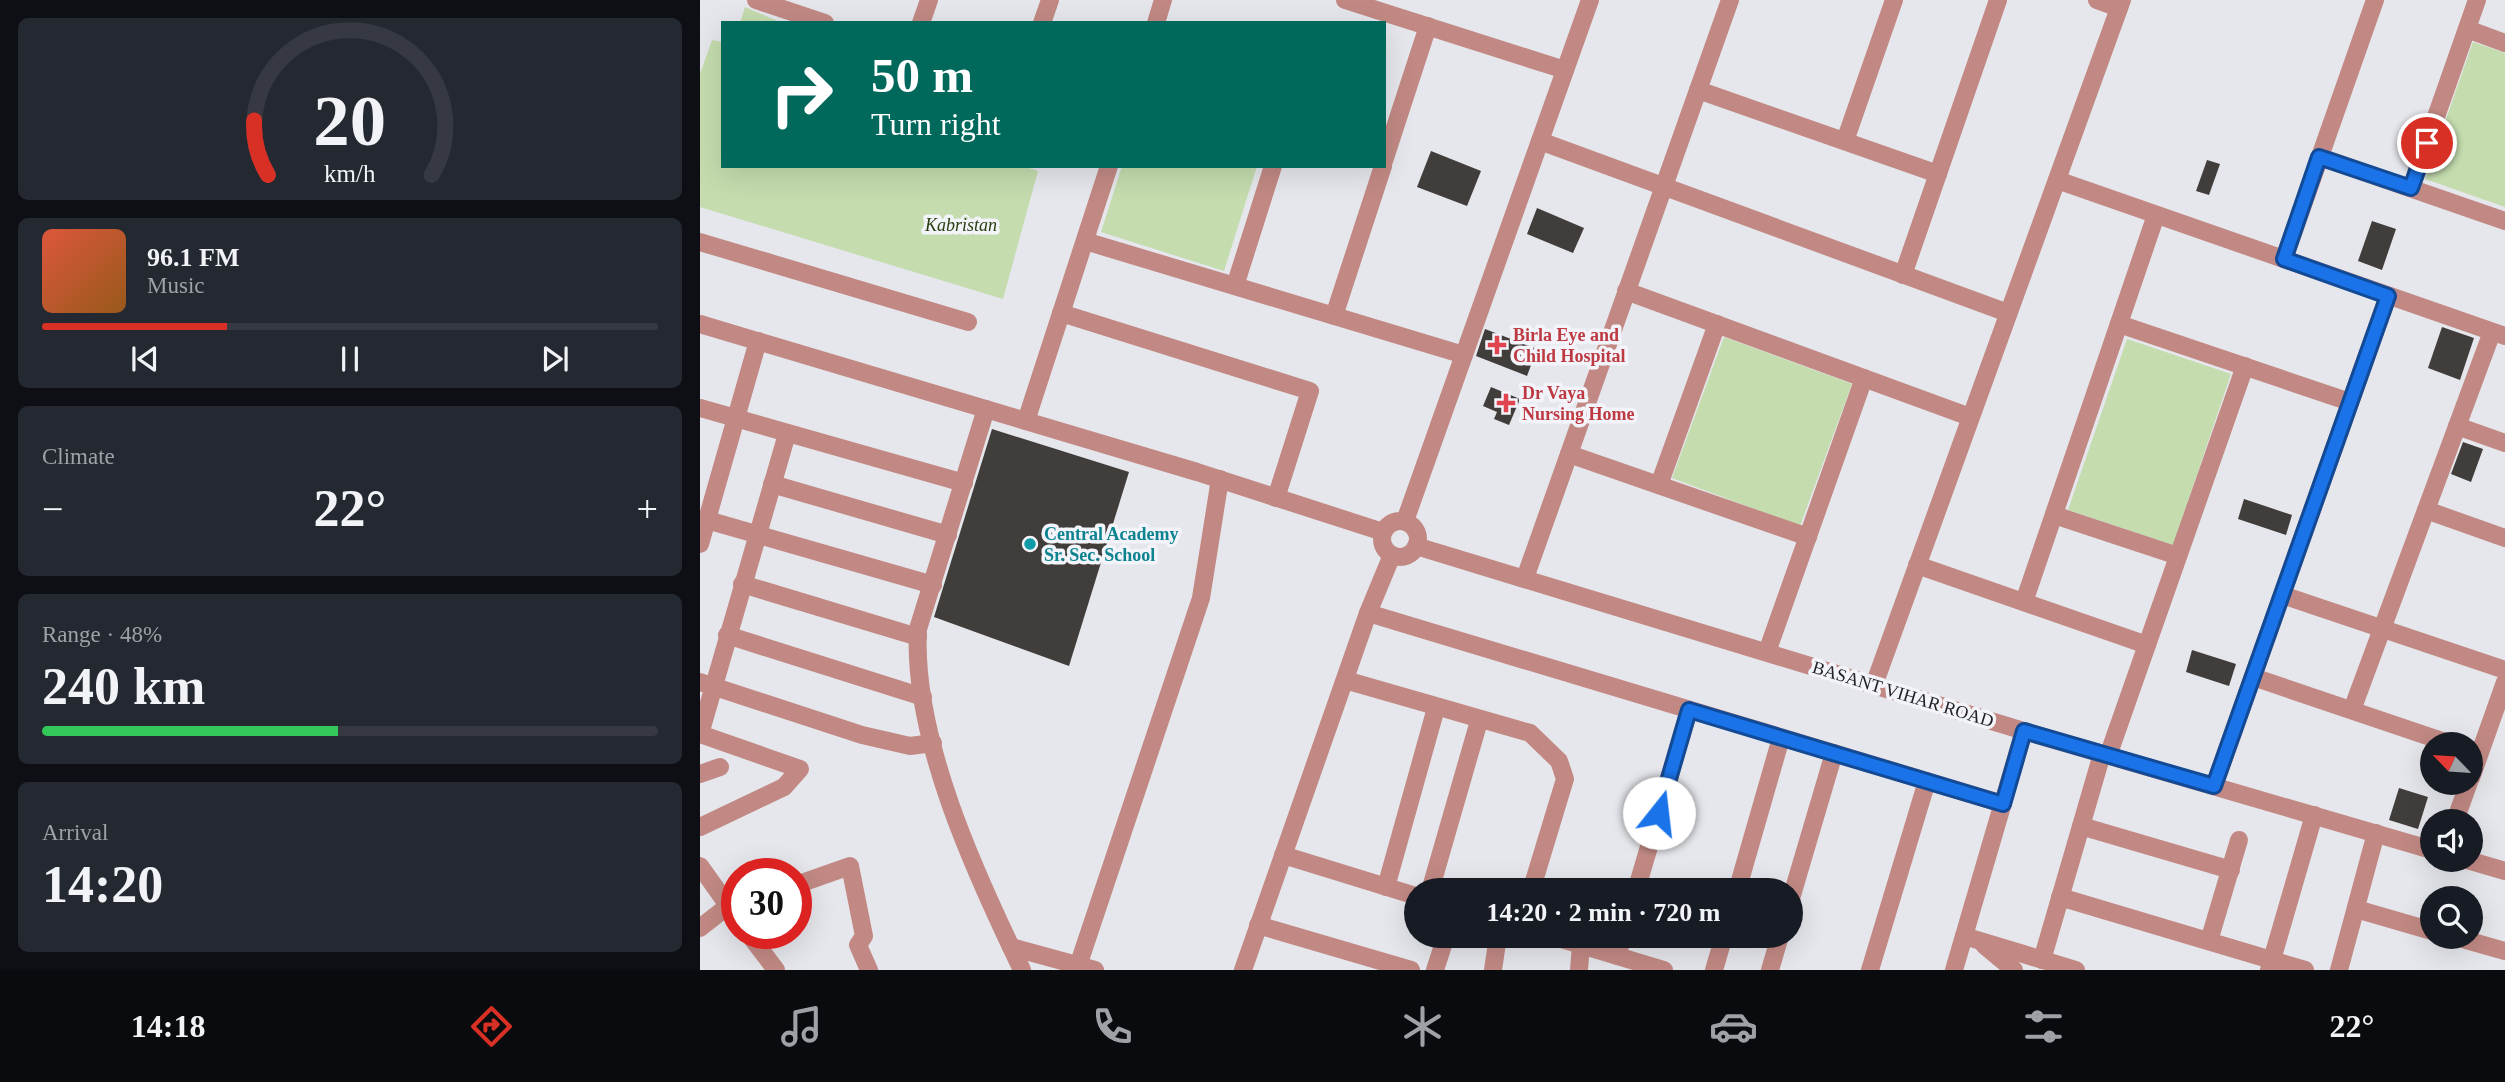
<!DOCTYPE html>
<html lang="en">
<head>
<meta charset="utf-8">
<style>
	body { margin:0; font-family:"Times New Roman",serif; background:#242831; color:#f1f3f6; height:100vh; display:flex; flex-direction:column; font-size:26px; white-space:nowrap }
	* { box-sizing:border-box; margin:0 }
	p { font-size:23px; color:#9ea1a6 }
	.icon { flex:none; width:38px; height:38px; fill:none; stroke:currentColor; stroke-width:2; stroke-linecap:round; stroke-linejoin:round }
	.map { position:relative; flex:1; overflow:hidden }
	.drawer { display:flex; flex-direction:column; gap:18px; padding:18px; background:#0d0f14; width:700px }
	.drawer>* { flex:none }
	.guide { position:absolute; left:21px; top:21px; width:665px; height:147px; border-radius:0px; box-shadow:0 7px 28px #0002; background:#00695c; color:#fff; overflow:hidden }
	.needle { width:46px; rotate:295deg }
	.controls { position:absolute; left:1720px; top:732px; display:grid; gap:14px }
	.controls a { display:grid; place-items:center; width:63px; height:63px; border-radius:50%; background:#171b24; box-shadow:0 7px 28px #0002; font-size:35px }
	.speed { position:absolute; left:21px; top:858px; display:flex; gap:14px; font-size:35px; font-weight:700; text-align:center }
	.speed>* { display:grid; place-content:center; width:91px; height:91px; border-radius:50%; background:#171b24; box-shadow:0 7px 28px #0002; line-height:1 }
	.speed .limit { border:10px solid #d22; background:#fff; color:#111 }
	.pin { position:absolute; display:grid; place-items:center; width:60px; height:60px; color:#fff; margin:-30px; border:4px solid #fff; border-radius:50%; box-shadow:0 2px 7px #0007 }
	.me { position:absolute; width:77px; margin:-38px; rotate:16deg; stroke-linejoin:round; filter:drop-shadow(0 0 5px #0008) }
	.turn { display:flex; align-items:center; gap:24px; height:147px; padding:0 35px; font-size:32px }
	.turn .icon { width:91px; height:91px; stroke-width:2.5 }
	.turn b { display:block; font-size:49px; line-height:60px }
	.big { font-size:52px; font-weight:800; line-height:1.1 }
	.drawer .card { flex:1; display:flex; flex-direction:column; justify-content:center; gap:10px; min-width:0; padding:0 24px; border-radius:10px; background:#242831 }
	.drawer .dial { align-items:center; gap:0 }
	.dial svg { height:182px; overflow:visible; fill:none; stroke:#363941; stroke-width:7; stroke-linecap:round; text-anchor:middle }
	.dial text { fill:#f1f3f6; stroke:none }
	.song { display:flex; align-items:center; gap:21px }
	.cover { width:84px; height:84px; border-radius:10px; background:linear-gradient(135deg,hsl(10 70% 55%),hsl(30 70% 35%)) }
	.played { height:7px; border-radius:4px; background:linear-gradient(90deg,#d93025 30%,#363941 30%) }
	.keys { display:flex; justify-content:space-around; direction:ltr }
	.heat { display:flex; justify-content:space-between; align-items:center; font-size:38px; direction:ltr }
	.charge { height:10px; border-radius:5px; background:linear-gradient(90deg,#34c759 48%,#363941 0) }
	.trip { position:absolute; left:704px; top:878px; width:399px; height:70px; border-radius:35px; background:#171b24; box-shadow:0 7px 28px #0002; font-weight:800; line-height:70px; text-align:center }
	.tab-bar { display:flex; height:112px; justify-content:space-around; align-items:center; background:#090b0e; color:#9ea1a6 }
	.tab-bar .icon { width:49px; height:49px }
	.tab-bar .active { color:#d93025 }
	.tab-bar b { font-size:32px; color:#f1f3f6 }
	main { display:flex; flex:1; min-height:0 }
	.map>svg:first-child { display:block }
</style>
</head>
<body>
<main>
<section class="drawer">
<div class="card dial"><svg viewBox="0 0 100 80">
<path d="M14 69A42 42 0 1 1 86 69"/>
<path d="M14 69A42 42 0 0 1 8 45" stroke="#d93025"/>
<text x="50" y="56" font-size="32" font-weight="700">20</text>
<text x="50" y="72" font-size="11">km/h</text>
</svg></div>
<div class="card">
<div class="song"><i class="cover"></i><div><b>96.1 FM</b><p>Music</p></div></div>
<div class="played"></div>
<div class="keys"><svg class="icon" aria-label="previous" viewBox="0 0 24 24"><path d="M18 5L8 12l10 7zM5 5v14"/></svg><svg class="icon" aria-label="pause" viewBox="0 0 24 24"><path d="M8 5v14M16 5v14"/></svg><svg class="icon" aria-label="next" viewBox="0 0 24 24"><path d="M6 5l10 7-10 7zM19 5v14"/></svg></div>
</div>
<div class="card"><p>Climate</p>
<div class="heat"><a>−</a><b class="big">22°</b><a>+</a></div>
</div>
<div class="card"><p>Range · 48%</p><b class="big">240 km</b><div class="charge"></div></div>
<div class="card"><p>Arrival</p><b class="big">14:20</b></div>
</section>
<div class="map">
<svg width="1805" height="970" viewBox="0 0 1805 970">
	<rect width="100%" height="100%" fill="#e6e7ec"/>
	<!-- green -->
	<g fill="#c4dcae">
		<polygon points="45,7 82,23 40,23"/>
		<polygon points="12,40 23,42 23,166 323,166 338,171 303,299 0,207 0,74"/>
		<polygon points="1773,42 1805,53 1805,207 1725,179"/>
		<polygon points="422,166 557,166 524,271 401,232"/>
		<polygon points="1024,337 1152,384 1100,526 972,478"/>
		<polygon points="1427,339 1531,374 1473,545 1368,510"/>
	</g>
	<!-- building -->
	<g fill="#413d3a">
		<polygon points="731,151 781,171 767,206 717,187"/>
		<polygon points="1507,160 1520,164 1509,195 1496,191"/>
		<polygon points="837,208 884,228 873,253 827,234"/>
		<polygon points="1672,221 1696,229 1682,270 1658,261"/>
		<polygon points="1742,327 1774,338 1760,380 1728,368"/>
		<polygon points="785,329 837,349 827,376 776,356"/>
		<polygon points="791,387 820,399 809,425 794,419 797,412 783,406"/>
		<polygon points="292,429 429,472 369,666 234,617"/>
		<polygon points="1763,442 1783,449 1771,482 1751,474"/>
		<polygon points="1544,499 1592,515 1586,535 1538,519"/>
		<polygon points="1492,650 1536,664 1529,686 1486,672"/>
		<polygon points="1699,788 1728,797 1718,829 1689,820"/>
	</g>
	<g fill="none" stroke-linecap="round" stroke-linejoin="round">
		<!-- minor -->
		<g stroke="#c28984" stroke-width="18">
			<polyline points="56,0 125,23"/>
			<polyline points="645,0 865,70"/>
			<polyline points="1397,0 1419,8"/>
			<polyline points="221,23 229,0"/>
			<polyline points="342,23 350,0"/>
			<polyline points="456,23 463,0"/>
			<polyline points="1767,29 1805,43"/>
			<polyline points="998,90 1238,174"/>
			<polyline points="840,141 1308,313"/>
			<polyline points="1145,141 1194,0"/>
			<polyline points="1620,157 1805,221"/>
			<polyline points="684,161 728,26"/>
			<polyline points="1357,180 1805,336"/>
			<polyline points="1711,188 1777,0"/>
			<polyline points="385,241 764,355"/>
			<polyline points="0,242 268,322"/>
			<polyline points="1584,259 1675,0"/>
			<polyline points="1203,275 1298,0"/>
			<polyline points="535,286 573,166"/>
			<polyline points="926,291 1270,417"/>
			<polyline points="361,313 610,391 576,498"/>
			<polyline points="634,316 683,166"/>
			<polyline points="0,324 497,472 683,532"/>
			<polyline points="1419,324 1650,402"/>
			<polyline points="0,408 264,483"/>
			<path d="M286,409l-68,220c-6,108 57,244 104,341"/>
			<polyline points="326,421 409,166"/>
			<polyline points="1757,426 1805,443"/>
			<polyline points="869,454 1108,537"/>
			<polyline points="72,484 248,535"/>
			<polyline points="959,485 1017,324"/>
			<polyline points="1726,510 1805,538"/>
			<polyline points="1354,515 1478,556"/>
			<polyline points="7,520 233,585"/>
			<polyline points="705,521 890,0"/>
			<circle cx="700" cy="539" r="18"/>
			<polyline points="0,544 58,341"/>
			<polyline points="716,546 1324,731 1732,850"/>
			<polyline points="1217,565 1447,645"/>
			<polyline points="825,578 1030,0"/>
			<polyline points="42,584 218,637"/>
			<polyline points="1582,595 1805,670"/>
			<polyline points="1324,602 1456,215"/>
			<polyline points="668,613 1303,804"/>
			<polyline points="27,635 223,697"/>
			<polyline points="1067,652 1164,378"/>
			<polyline points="1553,677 1751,744"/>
			<polyline points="645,680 830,733 859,761 865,779 831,891"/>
			<polyline points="0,682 162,735 210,746 233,743"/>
			<polyline points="1174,685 1422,0"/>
			<polyline points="1652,710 1792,332"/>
			<polyline points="1408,756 1545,366"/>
			<polyline points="0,774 20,767"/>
			<polyline points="1771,778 1805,682"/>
			<polyline points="1514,786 1688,296"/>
			<polyline points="1755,821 1769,782"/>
			<polyline points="1381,826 1531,870"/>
			<polyline points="0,827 84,787 100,769 0,734 87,434"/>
			<polyline points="583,855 716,896"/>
			<polyline points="1764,859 1805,871"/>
			<polyline points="0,866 37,918"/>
			<polyline points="96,885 150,866 164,936 158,945 169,970"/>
			<polyline points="686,887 736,708"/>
			<polyline points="730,891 779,721"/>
			<polyline points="936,891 989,710"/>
			<polyline points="1037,891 1081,738"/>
			<polyline points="1360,897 1605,970"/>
			<polyline points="1090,902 1134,753"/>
			<polyline points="1656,909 1732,931"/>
			<polyline points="558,925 711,970"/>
			<polyline points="0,928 28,906"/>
			<polyline points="48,933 76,970"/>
			<polyline points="851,936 964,970"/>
			<polyline points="1264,936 1376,970"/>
			<polyline points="1752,936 1805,951"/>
			<polyline points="1509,941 1539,840"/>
			<polyline points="1284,945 1314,970"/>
			<polyline points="311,947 395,970"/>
			<polyline points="917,956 923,936"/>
			<polyline points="1342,960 1402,754"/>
			<polyline points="378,966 501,598 520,479"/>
			<polyline points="543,970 668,613 692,555"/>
			<polyline points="735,970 746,936"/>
			<polyline points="793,970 798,936"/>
			<polyline points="879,970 881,945"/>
			<polyline points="1014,970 1024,936"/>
			<polyline points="1070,970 1080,936"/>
			<polyline points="1170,970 1227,781"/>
			<polyline points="1254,970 1324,731"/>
			<polyline points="1569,970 1614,815"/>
			<polyline points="1639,970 1676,833"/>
		</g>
	</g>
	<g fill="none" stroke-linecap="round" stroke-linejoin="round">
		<!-- route casing -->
		<g stroke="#114b97" stroke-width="18">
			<polyline id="route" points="959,813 989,710 1303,804 1324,731 1514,786 1688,296 1584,259 1619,157 1711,188 1727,143"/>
		</g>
		<!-- route -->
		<use href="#route" stroke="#1a73e8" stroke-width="12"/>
	</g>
	<!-- markers -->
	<g fill="#e0444e" stroke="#f3f4fa" stroke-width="2.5">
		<path d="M793.5 334.5h7v7h7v7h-7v7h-7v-7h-7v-7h7z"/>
		<path d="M802.5 392.5h7v7h7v7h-7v7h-7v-7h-7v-7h7z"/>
	</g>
	<circle fill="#0f9aa8" stroke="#f3f4fa" stroke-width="2.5" cx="330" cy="544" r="7"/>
	<g text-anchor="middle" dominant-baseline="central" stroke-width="7" stroke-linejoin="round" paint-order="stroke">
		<!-- park labels -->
		<g font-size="18" font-style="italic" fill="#2a3e0f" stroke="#f3f4fa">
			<text x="261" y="225">Kabristan</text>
		</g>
		<!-- health labels -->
		<g font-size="18" font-weight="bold" fill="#be3a42" stroke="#f3f4fa" text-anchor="start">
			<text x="813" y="335">Birla Eye and<tspan x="813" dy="21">Child Hospital</tspan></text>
			<text x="822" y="393">Dr Vaya<tspan x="822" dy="21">Nursing Home</tspan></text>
		</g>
		<!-- culture labels -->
		<g font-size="18" font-weight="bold" fill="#0d838f" stroke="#f3f4fa" text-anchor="start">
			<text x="344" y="534">Central Academy<tspan x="344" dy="21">Sr. Sec. School</tspan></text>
		</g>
		<!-- street labels -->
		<g font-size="18" fill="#222224" stroke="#f3f4fa">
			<text transform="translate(1203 694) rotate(17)">BASANT VIHAR ROAD</text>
		</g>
	</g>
</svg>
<div class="controls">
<a><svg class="needle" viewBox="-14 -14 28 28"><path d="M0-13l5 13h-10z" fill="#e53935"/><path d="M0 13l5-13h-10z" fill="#9ea1a6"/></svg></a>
<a><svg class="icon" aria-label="sound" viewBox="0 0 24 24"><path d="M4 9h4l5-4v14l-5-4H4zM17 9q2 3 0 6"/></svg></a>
<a><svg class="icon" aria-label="search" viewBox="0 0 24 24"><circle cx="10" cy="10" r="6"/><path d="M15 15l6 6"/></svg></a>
</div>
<div class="speed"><div class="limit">30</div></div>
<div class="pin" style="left:1727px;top:143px;background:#d93025"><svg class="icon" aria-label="arrive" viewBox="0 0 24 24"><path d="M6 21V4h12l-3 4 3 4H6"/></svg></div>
<svg class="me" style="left:959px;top:813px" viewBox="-20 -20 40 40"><circle r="19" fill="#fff"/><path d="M0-13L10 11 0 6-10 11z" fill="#1a73e8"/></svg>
<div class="trip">14:20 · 2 min · 720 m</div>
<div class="guide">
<div class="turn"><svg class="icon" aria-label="right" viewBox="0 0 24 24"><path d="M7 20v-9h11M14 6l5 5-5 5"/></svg><div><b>50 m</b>Turn right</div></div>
</div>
</div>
</main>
<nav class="tab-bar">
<b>14:18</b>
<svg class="icon active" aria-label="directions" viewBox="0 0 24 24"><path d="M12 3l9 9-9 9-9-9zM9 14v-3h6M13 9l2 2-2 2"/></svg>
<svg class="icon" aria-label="music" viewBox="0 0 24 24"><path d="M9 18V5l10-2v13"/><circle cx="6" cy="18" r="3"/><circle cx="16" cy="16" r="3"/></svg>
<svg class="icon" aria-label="phone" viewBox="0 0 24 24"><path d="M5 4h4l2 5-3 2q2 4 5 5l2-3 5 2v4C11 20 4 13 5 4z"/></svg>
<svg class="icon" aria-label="climate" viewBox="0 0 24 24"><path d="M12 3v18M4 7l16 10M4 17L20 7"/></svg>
<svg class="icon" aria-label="car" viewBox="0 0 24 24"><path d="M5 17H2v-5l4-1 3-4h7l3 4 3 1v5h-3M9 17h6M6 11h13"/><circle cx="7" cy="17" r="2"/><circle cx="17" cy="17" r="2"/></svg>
<svg class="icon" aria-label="filters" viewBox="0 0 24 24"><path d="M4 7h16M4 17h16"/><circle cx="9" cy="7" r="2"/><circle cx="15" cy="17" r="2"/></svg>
<b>22°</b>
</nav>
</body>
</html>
